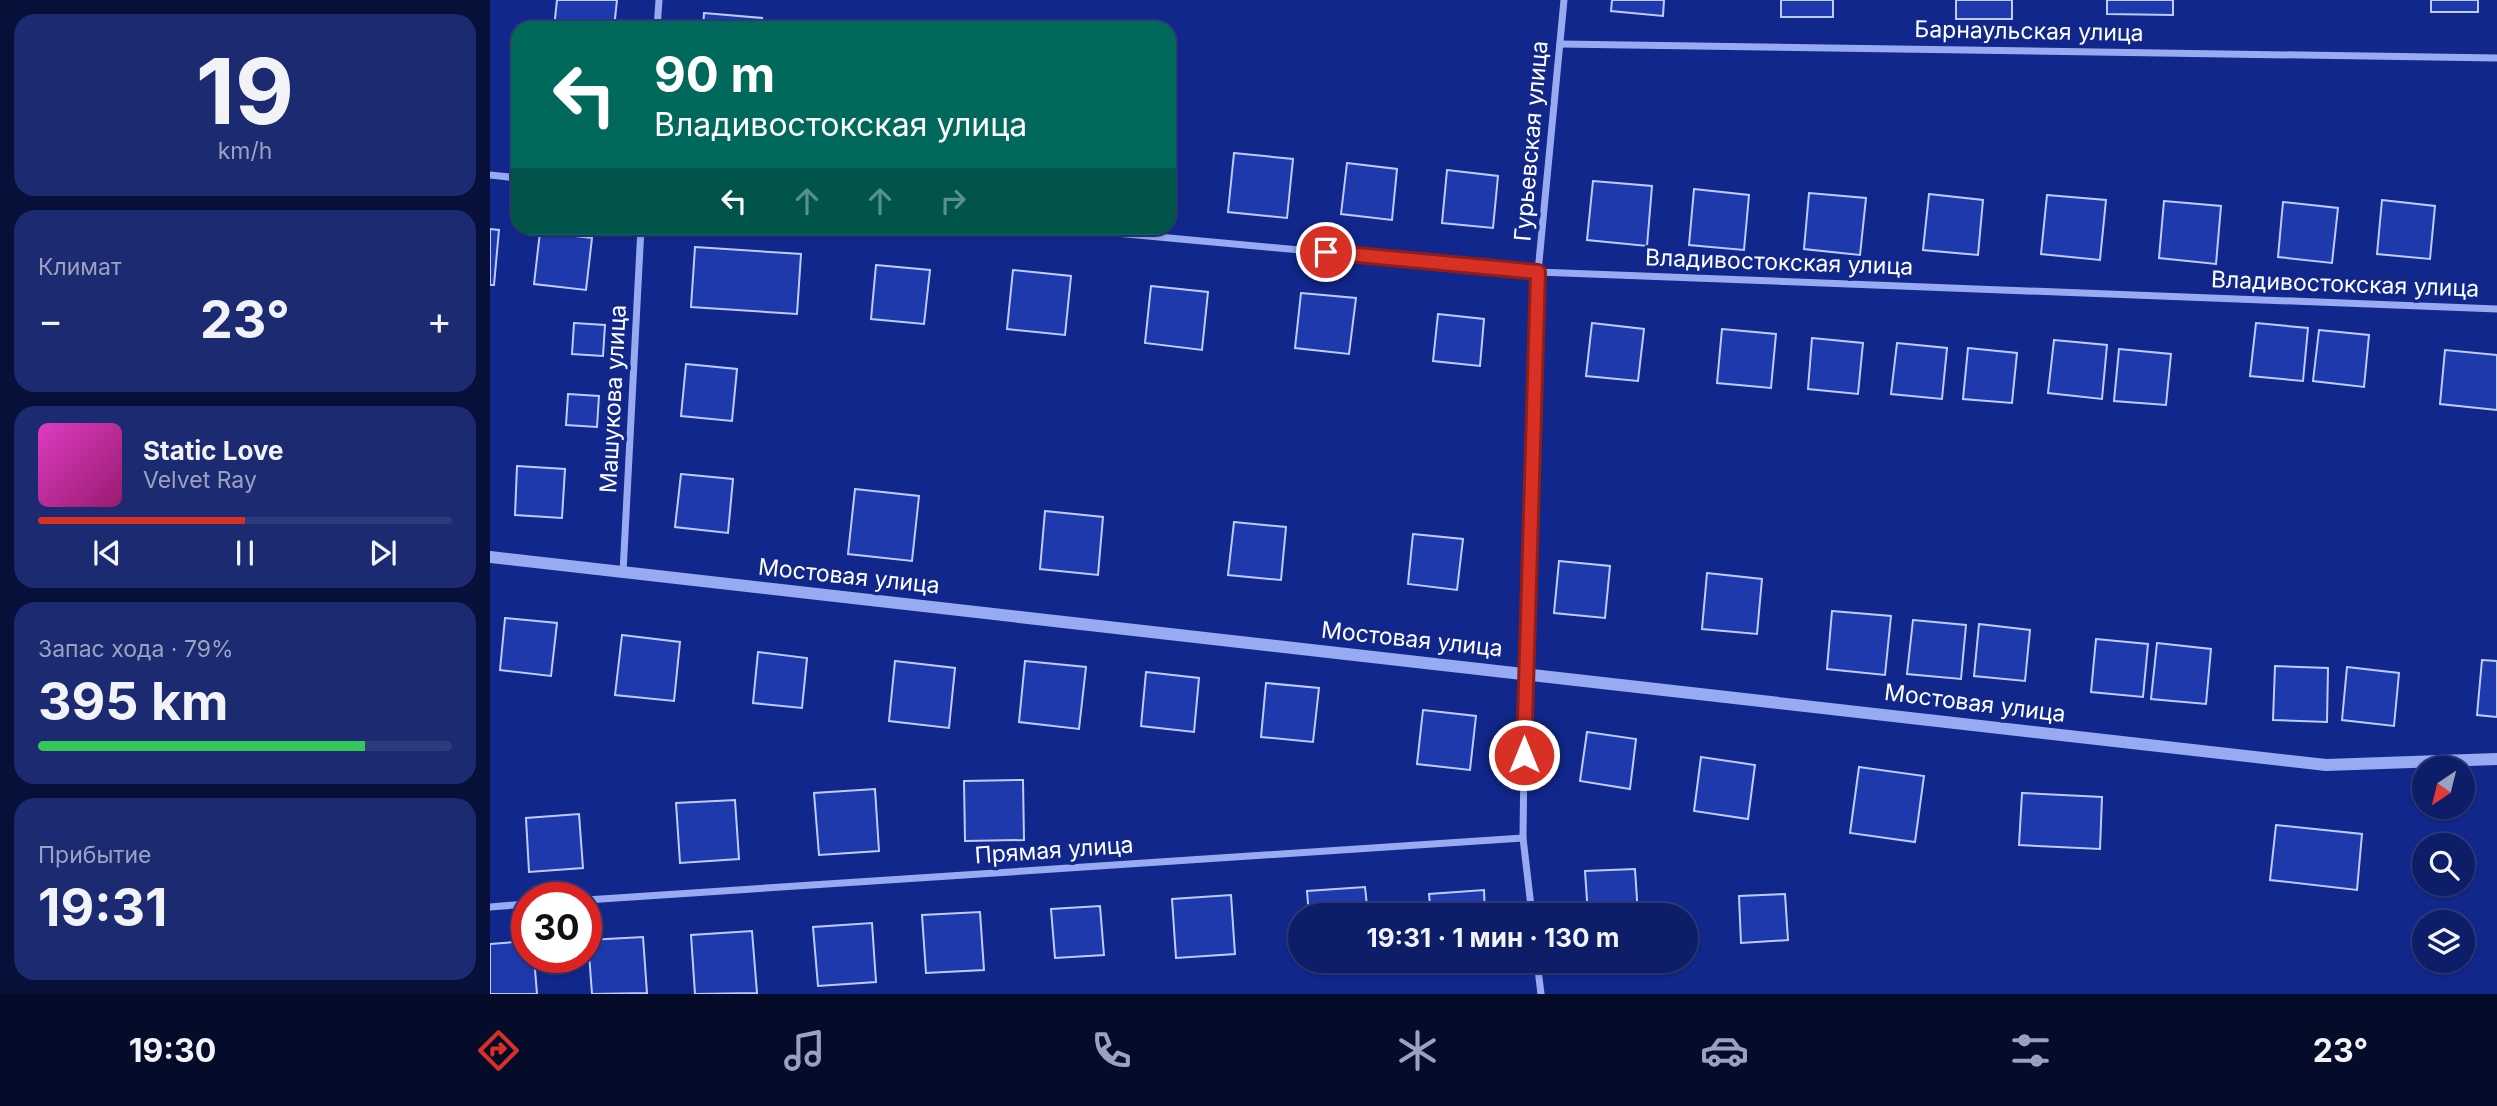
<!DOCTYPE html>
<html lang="ru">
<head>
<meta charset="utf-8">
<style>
	body { margin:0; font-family:Inter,sans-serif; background:#1b2a71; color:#f1f3f6; height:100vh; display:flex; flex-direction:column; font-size:26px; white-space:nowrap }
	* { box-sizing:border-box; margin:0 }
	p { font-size:23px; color:#9aa2c0 }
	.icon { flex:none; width:38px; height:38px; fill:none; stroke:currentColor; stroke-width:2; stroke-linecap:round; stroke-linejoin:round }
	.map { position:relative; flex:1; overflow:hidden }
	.drawer { display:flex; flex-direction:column; gap:14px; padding:14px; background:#071039; width:490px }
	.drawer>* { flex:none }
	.guide { position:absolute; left:21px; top:21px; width:665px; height:214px; border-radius:21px; box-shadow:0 2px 5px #0004,0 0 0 2px #2d3b7c; background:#00695c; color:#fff; overflow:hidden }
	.needle { width:46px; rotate:215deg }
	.controls { position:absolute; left:1922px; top:756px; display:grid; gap:14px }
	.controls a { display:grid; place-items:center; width:63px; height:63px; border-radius:50%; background:#0d1d68; box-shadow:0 2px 5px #0004,0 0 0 2px #2d3b7c; font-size:35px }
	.speed { position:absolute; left:21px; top:882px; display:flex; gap:14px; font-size:35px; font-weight:700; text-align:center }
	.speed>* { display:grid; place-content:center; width:91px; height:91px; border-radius:50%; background:#0d1d68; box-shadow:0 2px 5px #0004,0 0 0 2px #2d3b7c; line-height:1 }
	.speed .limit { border:10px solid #d22; background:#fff; color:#111 }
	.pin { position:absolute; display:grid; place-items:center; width:60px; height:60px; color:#fff; margin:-30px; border:4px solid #fff; border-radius:50%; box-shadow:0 2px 7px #0007 }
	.me { position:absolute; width:77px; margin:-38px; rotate:0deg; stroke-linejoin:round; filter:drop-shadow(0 0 5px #0008) }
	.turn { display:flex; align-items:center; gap:24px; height:147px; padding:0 28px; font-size:32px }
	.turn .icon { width:91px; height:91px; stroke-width:2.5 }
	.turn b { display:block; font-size:49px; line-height:60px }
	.lanes { display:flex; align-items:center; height:66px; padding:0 28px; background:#0003; justify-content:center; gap:35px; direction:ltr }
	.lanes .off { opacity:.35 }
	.big { font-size:52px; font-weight:700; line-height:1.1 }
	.drawer .tile { flex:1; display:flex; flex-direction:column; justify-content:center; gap:10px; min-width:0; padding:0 24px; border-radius:21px; background:#1b2a71 }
	.drawer .dial { align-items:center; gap:0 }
	.dial b { font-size:91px; line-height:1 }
	.song { display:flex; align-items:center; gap:21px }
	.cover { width:84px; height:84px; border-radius:10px; background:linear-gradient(135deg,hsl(310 70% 55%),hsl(320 70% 35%)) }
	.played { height:7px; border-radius:4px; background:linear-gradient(90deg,#d93025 50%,#2d3b7c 50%) }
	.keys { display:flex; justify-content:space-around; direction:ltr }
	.heat { display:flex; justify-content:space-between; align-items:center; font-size:38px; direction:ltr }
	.charge { height:10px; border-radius:5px; background:linear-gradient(90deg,#34c759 79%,#2d3b7c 0) }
	.trip { position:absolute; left:798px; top:903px; width:410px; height:70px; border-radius:35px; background:#0d1d68; box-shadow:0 2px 5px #0004,0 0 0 2px #2d3b7c; font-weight:700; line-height:70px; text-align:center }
	.menu { display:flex; height:112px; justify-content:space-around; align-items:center; background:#050c2a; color:#9aa2c0 }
	.menu .icon { width:49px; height:49px }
	.menu .active { color:#d93025 }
	.menu b { font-size:32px; color:#f1f3f6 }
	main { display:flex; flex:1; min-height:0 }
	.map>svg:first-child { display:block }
</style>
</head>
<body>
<main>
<section class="drawer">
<div class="tile dial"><b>19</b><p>km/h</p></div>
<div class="tile"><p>Климат</p>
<div class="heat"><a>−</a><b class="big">23°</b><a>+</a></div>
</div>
<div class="tile">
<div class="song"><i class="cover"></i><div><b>Static Love</b><p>Velvet Ray</p></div></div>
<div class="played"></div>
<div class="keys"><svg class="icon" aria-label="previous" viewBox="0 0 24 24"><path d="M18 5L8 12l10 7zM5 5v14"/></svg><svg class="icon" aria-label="pause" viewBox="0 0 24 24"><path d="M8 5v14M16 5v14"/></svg><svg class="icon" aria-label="next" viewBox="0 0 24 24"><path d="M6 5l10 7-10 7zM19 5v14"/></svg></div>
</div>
<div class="tile"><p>Запас хода · 79%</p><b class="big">395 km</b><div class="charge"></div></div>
<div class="tile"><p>Прибытие</p><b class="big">19:31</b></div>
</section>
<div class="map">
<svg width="2007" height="994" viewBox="0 0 2007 994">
	<rect width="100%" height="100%" fill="#11278b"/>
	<!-- building -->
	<g fill="#1e39ab" stroke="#becbfd" stroke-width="2">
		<polygon points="67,0 127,0 124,28 64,28"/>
		<polygon points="1122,0 1174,0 1173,16 1121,11"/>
		<rect x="1291" y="0" width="52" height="17"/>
		<rect x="1466" y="0" width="56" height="19"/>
		<polygon points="1617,0 1683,0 1683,15 1617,14"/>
		<rect x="1941" y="0" width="47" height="12"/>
		<polygon points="214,13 272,18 271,28 213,28"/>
		<polygon points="744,153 803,159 797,218 738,212"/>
		<polygon points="857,163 907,169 902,220 851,214"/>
		<polygon points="957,170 1008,176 1003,228 952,223"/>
		<polygon points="1103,181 1162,186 1157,246 1097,240"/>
		<polygon points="1204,189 1259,195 1254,250 1199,245"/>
		<polygon points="1319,193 1376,198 1370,255 1314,249"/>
		<polygon points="1439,194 1493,200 1488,255 1433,250"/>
		<polygon points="1557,195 1616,200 1610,260 1551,254"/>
		<polygon points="1892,200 1945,206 1940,259 1887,254"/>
		<polygon points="1674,201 1731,206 1726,264 1669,258"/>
		<polygon points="1793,202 1848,208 1842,263 1788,257"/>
		<polygon points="0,229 9,230 4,285 0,285"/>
		<polygon points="50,232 102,238 96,290 44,284"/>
		<polygon points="205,247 311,254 307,314 201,307"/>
		<polygon points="386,265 440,270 434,324 381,319"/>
		<polygon points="523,270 581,276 575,335 517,329"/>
		<polygon points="661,286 718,292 712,350 655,343"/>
		<polygon points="811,293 866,298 859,354 805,348"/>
		<polygon points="948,314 994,319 990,366 943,361"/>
		<polygon points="84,323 115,325 113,356 82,354"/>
		<polygon points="1102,323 1154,329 1148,381 1096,376"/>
		<polygon points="1766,323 1818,328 1813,381 1760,376"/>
		<polygon points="1232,329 1286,334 1281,388 1227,383"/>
		<polygon points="1829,330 1879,335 1874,387 1823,381"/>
		<polygon points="1322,338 1373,343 1368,394 1318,389"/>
		<polygon points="1564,340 1617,345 1612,399 1558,393"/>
		<polygon points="1407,343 1457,348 1452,399 1401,394"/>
		<polygon points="1478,348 1527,353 1522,403 1473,399"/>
		<polygon points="1629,349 1681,354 1676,405 1624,401"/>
		<polygon points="1955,350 2007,355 2007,410 1950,404"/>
		<polygon points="196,364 247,369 242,421 191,416"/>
		<polygon points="78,394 109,396 107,427 76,425"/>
		<polygon points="27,466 75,469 72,518 25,515"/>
		<polygon points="191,474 243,479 238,533 185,527"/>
		<polygon points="365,489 429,496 422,561 358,554"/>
		<polygon points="555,511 613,517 608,575 550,569"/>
		<polygon points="744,522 796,527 791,580 738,575"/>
		<polygon points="923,534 973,539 967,590 918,584"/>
		<polygon points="1069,561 1120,566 1115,618 1064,613"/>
		<polygon points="1217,573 1272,579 1267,634 1212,629"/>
		<polygon points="1342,611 1401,616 1395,675 1337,669"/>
		<polygon points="15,618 67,623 61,676 10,670"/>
		<polygon points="1423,620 1476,625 1471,679 1417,674"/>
		<polygon points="1489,624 1540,630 1535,681 1484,676"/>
		<polygon points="132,635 190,642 184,701 125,695"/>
		<polygon points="1606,639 1658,644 1653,697 1601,692"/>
		<polygon points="1667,643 1721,649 1716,704 1661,699"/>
		<polygon points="268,652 317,658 312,708 263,703"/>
		<polygon points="1992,660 2007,661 2007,717 1987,715"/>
		<polygon points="405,661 465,668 459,728 399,721"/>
		<polygon points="535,661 596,667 589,729 529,722"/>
		<polygon points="1785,666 1838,668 1837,722 1783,720"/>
		<polygon points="1857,667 1909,673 1904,726 1852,720"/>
		<polygon points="656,672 709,678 704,732 651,726"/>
		<polygon points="776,683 829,688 823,742 771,737"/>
		<polygon points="933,710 986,716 980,770 927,764"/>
		<polygon points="1097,732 1146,739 1140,789 1090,781"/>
		<polygon points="1211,757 1265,765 1258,819 1204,811"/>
		<polygon points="1369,767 1434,776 1425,842 1360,833"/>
		<polygon points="533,780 534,840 475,841 474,781"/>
		<polygon points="385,789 389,851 329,855 324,793"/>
		<polygon points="1532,793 1612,797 1610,849 1529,845"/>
		<polygon points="245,800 249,859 190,863 186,803"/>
		<polygon points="89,814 93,868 39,872 36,818"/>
		<polygon points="1786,825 1872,834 1867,890 1780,880"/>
		<polygon points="1145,869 1148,915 1098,915 1095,871"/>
		<polygon points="875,887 878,915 819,915 817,891"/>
		<polygon points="994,890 995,915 941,915 939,894"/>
		<polygon points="1295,894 1298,940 1251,943 1249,896"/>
		<polygon points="741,895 745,954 686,958 682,899"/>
		<polygon points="610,906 614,955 565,958 561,909"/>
		<polygon points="490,912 494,970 436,973 432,915"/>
		<polygon points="382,923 386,982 328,986 323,927"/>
		<polygon points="262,931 267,993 205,994 201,935"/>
		<polygon points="153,937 157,993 102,994 98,940"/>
		<polygon points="37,941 37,957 44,957 47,994 0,994 0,944"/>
	</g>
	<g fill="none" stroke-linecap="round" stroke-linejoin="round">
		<!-- minor -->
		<g stroke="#98aaf2" stroke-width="7">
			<polyline points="167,28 169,0"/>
			<polyline points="1070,44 2007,58"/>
			<polyline points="0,175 28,178"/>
			<polyline points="571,228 1048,272 2007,309"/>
			<polyline points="133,572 151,228"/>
			<polyline points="96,900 1033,838"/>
			<polyline points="0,907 37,904"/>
			<polyline points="1042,915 1033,838 1035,673 1048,272 1074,0"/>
			<polyline points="1047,961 1051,994"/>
		</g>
		<!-- tertiary -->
		<polyline stroke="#98aaf2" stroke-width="12" points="0,557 1836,765 2007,759"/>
	</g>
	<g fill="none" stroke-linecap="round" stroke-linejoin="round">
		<!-- route casing -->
		<g stroke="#8d1f18" stroke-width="18">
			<polyline id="route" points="836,252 1048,272 1034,755"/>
		</g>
		<!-- route -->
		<use href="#route" stroke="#d93025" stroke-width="12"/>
	</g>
	<g text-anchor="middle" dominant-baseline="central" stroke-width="7" stroke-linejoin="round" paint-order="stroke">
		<!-- street labels -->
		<g font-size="23" fill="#fff" stroke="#11278b">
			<text transform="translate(1539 31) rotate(1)">Барнаульская улица</text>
			<text transform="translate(1041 141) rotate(-85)">Гурьевская улица</text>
			<text transform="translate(1289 262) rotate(2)">Владивостокская улица</text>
			<text transform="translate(1855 284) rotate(2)">Владивостокская улица</text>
			<text transform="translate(123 399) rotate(-87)">Машукова улица</text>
			<text transform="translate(359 576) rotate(6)">Мостовая улица</text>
			<text transform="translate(922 639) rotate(6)">Мостовая улица</text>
			<text transform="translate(1485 703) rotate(7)">Мостовая улица</text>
			<text transform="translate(564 850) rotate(-4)">Прямая улица</text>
		</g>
	</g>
</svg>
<div class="controls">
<a><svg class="needle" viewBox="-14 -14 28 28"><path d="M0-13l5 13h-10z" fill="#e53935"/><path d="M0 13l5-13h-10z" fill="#9aa2c0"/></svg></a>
<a><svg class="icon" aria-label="search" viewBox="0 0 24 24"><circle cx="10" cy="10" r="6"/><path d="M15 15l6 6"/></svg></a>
<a><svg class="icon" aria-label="layers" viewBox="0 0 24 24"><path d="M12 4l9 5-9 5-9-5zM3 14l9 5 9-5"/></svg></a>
</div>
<div class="speed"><div class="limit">30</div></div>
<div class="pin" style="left:836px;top:252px;background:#d93025"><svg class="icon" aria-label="arrive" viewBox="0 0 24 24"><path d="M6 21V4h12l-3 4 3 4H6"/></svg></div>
<svg class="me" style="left:1034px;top:755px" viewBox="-20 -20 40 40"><circle r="17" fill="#d93025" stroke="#fff" stroke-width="3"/><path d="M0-11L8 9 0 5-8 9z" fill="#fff"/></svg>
<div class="trip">19:31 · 1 мин · 130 m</div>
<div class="guide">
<div class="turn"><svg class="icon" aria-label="left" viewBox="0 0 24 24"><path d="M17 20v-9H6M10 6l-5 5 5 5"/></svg><div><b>90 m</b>Владивостокская улица</div></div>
<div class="lanes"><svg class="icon" aria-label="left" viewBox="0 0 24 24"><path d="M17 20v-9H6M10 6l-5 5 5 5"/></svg><svg class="icon off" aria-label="ahead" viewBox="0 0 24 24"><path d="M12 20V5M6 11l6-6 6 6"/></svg><svg class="icon off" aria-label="ahead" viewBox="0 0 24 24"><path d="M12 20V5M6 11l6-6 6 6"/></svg><svg class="icon off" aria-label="right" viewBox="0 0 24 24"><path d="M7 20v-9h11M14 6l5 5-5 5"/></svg></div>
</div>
</div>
</main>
<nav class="menu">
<b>19:30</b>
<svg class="icon active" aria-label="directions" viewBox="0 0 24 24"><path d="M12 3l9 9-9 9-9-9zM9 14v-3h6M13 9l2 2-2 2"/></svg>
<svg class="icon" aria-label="music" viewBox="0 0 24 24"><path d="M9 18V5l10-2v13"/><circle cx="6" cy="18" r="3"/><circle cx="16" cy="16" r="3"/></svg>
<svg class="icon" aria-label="phone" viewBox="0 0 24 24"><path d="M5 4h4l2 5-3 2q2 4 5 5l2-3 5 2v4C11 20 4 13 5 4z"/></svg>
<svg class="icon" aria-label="climate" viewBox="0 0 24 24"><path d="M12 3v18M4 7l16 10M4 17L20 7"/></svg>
<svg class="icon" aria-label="car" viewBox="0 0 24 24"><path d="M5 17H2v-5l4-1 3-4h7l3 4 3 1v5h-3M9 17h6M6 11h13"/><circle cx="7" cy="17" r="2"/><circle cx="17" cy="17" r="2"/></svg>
<svg class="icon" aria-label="filters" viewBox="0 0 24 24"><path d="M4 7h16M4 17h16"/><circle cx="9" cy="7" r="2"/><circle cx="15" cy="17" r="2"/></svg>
<b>23°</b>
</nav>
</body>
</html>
